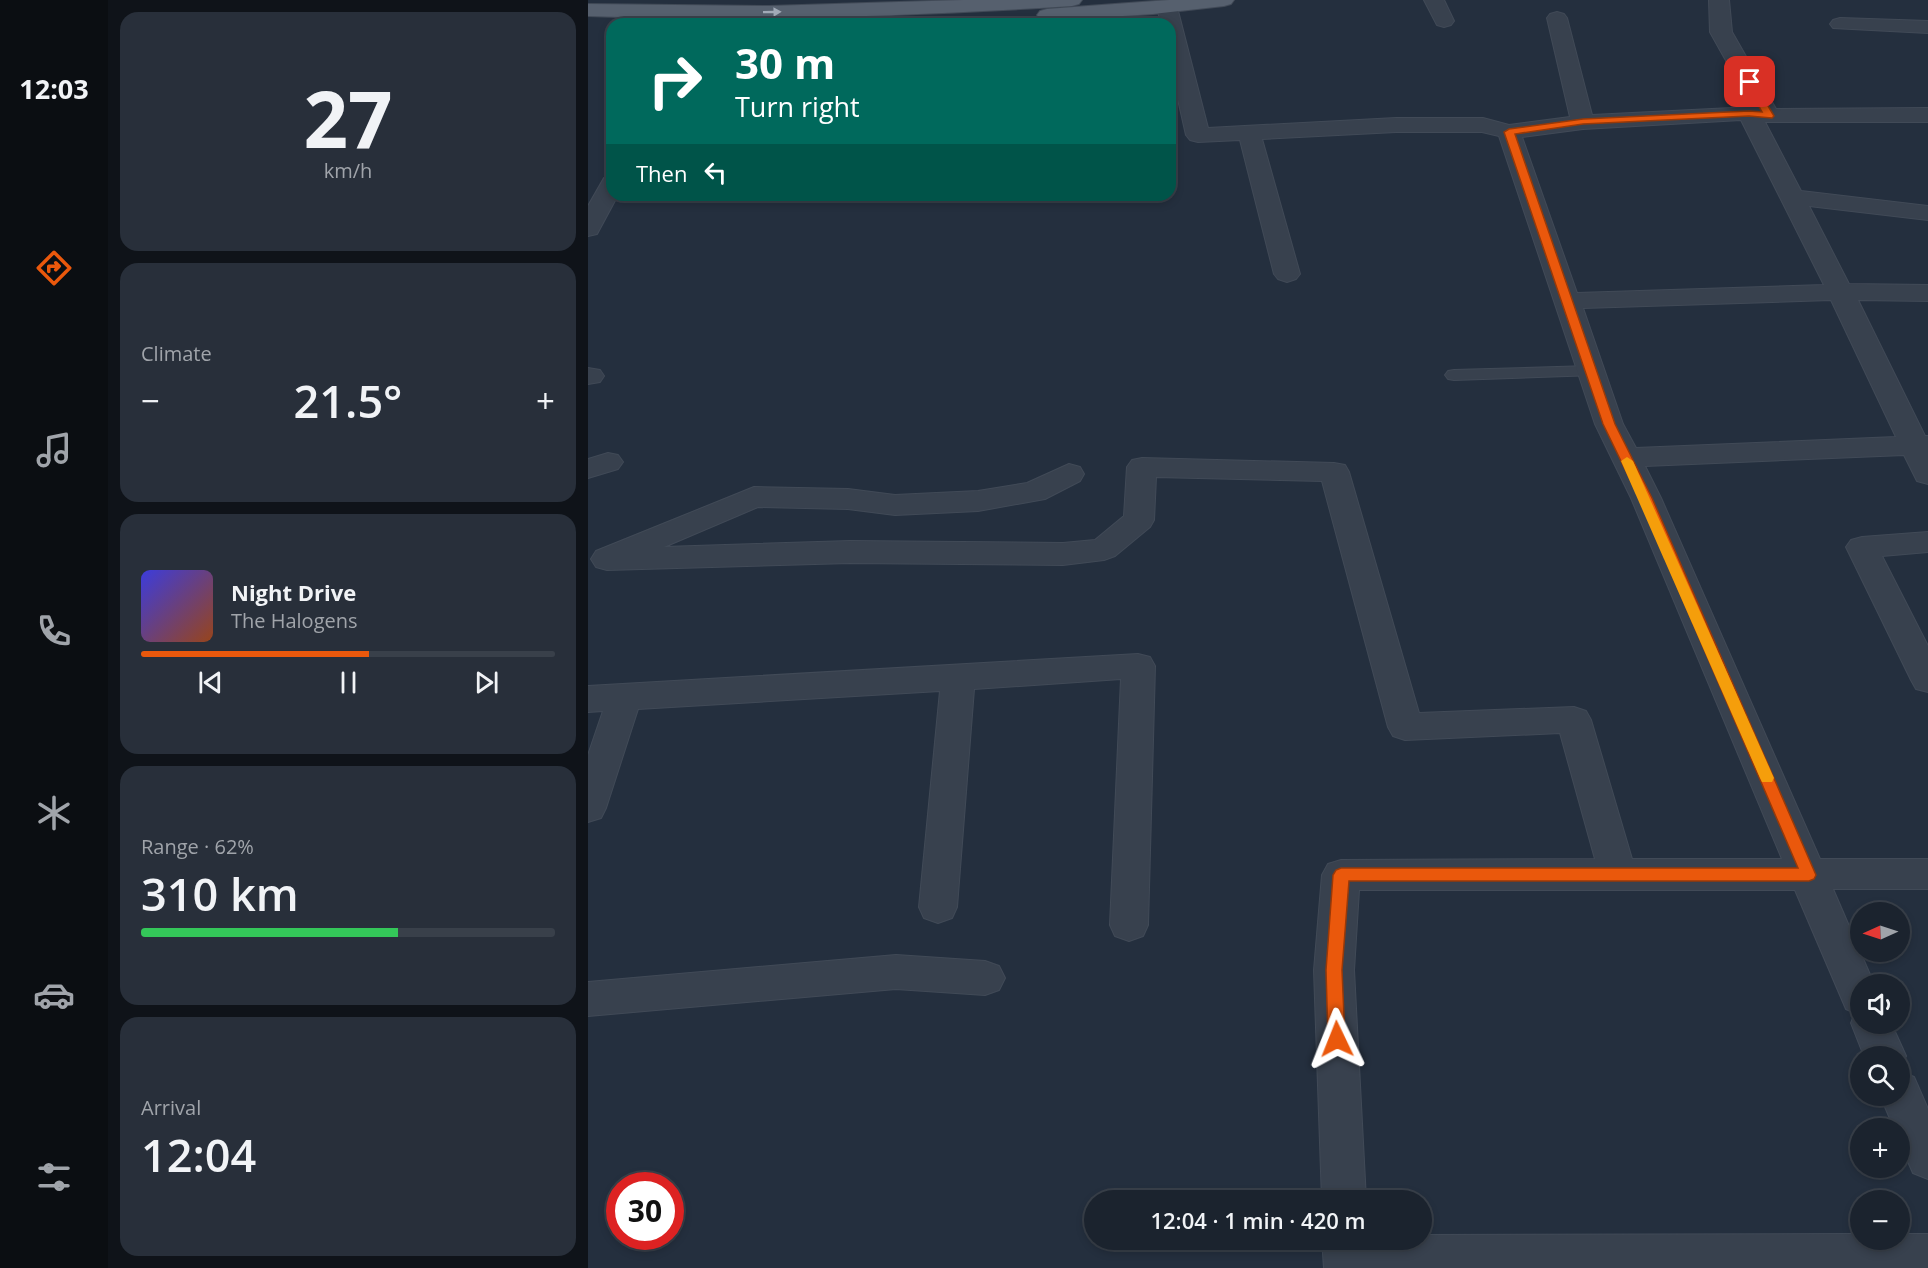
<!DOCTYPE html>
<html lang="en">
<head>
<meta charset="utf-8">
<style>
	body { margin:0; font-family:"Open Sans",sans-serif; background:#282f3a; color:#f1f3f6; height:100vh; display:flex; flex-direction:column; font-size:22px; white-space:nowrap }
	* { box-sizing:border-box; margin:0 }
	p { font-size:20px; color:#a0a4aa }
	.icon { flex:none; width:33px; height:33px; fill:none; stroke:currentColor; stroke-width:2; stroke-linecap:round; stroke-linejoin:round }
	.map { position:relative; flex:1; overflow:hidden }
	.panel { display:flex; flex-direction:column; gap:12px; padding:12px; background:#0f1319; width:480px }
	.panel>* { flex:none }
	.banner { position:absolute; left:18px; top:18px; width:570px; height:183px; border-radius:18px; box-shadow:0 3px 9px #0003,0 0 0 2px #39404a; background:#00695c; color:#fff; overflow:hidden }
	.needle { width:39px; rotate:267deg }
	.controls { position:absolute; left:1262px; top:902px; display:grid; gap:12px }
	.controls a { display:grid; place-items:center; width:60px; height:60px; border-radius:50%; background:#1b232e; box-shadow:0 3px 9px #0003,0 0 0 2px #39404a; font-size:30px }
	.speed { position:absolute; left:18px; top:1172px; display:flex; gap:12px; font-size:30px; font-weight:700; text-align:center }
	.speed>* { display:grid; place-content:center; width:78px; height:78px; border-radius:50%; background:#1b232e; box-shadow:0 3px 9px #0003,0 0 0 2px #39404a; line-height:1 }
	.speed .limit { border:9px solid #d22; background:#fff; color:#111 }
	.pin { position:absolute; display:grid; place-items:center; width:51px; height:51px; color:#fff; margin:-26px; border-radius:12px; box-shadow:0 3px 9px #0006 }
	.me { position:absolute; width:66px; margin:-33px; rotate:358deg; stroke-linejoin:round; filter:drop-shadow(0 0 4px #0008) }
	.turn { display:flex; align-items:center; gap:21px; height:126px; padding:0 30px; font-size:27px }
	.turn .icon { width:78px; height:78px; stroke-width:2.5 }
	.turn b { display:block; font-size:42px; line-height:51px }
	.then { display:flex; align-items:center; height:57px; padding:0 30px; background:#0003; gap:12px; font-size:22px }
	.big { font-size:45px; font-weight:600; line-height:1.1 }
	.panel .widget { flex:1; display:flex; flex-direction:column; justify-content:center; gap:9px; min-width:0; padding:0 21px; border-radius:18px; background:#282f3a }
	.panel .dial { align-items:center; gap:0 }
	.dial b { font-size:78px; line-height:1 }
	.song { display:flex; align-items:center; gap:18px }
	.cover { width:72px; height:72px; border-radius:9px; background:linear-gradient(135deg,hsl(240 70% 55%),hsl(20 70% 35%)) }
	.played { height:6px; border-radius:3px; background:linear-gradient(90deg,#ea580c 55%,#39404a 55%) }
	.keys { display:flex; justify-content:space-around; direction:ltr }
	.heat { display:flex; justify-content:space-between; align-items:center; font-size:33px; direction:ltr }
	.charge { height:9px; border-radius:4px; background:linear-gradient(90deg,#34c759 62%,#39404a 0) }
	.trip { position:absolute; left:496px; top:1190px; width:348px; height:60px; border-radius:30px; background:#1b232e; box-shadow:0 3px 9px #0003,0 0 0 2px #39404a; font-weight:600; line-height:60px; text-align:center }
	main { display:flex; flex:1; min-height:0 }
	.dock { display:flex; flex-direction:column; width:108px; justify-content:space-around; align-items:center; background:#0b0e12; color:#a0a4aa }
	.dock .icon { width:42px; height:42px }
	.dock .active { color:#ea580c }
	.dock b { font-size:27px; color:#f1f3f6 }
	.map>svg:first-child { display:block }
</style>
</head>
<body>
<main>
<nav class="dock">
<b>12:03</b>
<svg class="icon active" aria-label="directions" viewBox="0 0 24 24"><path d="M12 3l9 9-9 9-9-9zM9 14v-3h6M13 9l2 2-2 2"/></svg>
<svg class="icon" aria-label="music" viewBox="0 0 24 24"><path d="M9 18V5l10-2v13"/><circle cx="6" cy="18" r="3"/><circle cx="16" cy="16" r="3"/></svg>
<svg class="icon" aria-label="phone" viewBox="0 0 24 24"><path d="M5 4h4l2 5-3 2q2 4 5 5l2-3 5 2v4C11 20 4 13 5 4z"/></svg>
<svg class="icon" aria-label="climate" viewBox="0 0 24 24"><path d="M12 3v18M4 7l16 10M4 17L20 7"/></svg>
<svg class="icon" aria-label="car" viewBox="0 0 24 24"><path d="M5 17H2v-5l4-1 3-4h7l3 4 3 1v5h-3M9 17h6M6 11h13"/><circle cx="7" cy="17" r="2"/><circle cx="17" cy="17" r="2"/></svg>
<svg class="icon" aria-label="filters" viewBox="0 0 24 24"><path d="M4 7h16M4 17h16"/><circle cx="9" cy="7" r="2"/><circle cx="15" cy="17" r="2"/></svg>
</nav>
<section class="panel">
<div class="widget dial"><b>27</b><p>km/h</p></div>
<div class="widget"><p>Climate</p>
<div class="heat"><a>−</a><b class="big">21.5°</b><a>+</a></div>
</div>
<div class="widget">
<div class="song"><i class="cover"></i><div><b>Night Drive</b><p>The Halogens</p></div></div>
<div class="played"></div>
<div class="keys"><svg class="icon" aria-label="previous" viewBox="0 0 24 24"><path d="M18 5L8 12l10 7zM5 5v14"/></svg><svg class="icon" aria-label="pause" viewBox="0 0 24 24"><path d="M8 5v14M16 5v14"/></svg><svg class="icon" aria-label="next" viewBox="0 0 24 24"><path d="M6 5l10 7-10 7zM19 5v14"/></svg></div>
</div>
<div class="widget"><p>Range · 62%</p><b class="big">310 km</b><div class="charge"></div></div>
<div class="widget"><p>Arrival</p><b class="big">12:04</b></div>
</section>
<div class="map">
<svg width="1340" height="1268" viewBox="0 0 1340 1268">
	<rect width="100%" height="100%" fill="#242f3e"/>
	<g fill="none" stroke-linecap="round" stroke-linejoin="round">
		<!-- service casing -->
		<g stroke="#414a57" stroke-width="2">
			<polygon id="service" points="1002,366 1008,367 1011,371 1008,375 866,380 860,379 857,375 860,371 866,370"/>
		</g>
		<!-- minor casing -->
		<g stroke="#414a57" stroke-width="2">
			<g id="minor">
				<polygon points="836,0 856,0 866,21 863,25 856,27 849,25"/>
				<path d="M1121,0h20l3,32 44,77 152,-1v14h-163l36,69 127,15v14l-119,-14 40,78 79,1v16l-70,-1 67,136h3v48l-11,-3 -13,-26 -259,11 16,32 159,361h108v30h-95l41,95h-14v39h31l15,33 -7,13v-13h-35l-13,-33 4,-10 -9,-4 -51,-119h-436l-5,80 12,230h-44l-8,-230 8,-95 6,-11 13,-4 254,-1 -35,-126 -155,7 -12,-4 -5,-9 -66,-246 -166,-4 -2,43 -4,7 -35,29 -11,4 -41,5 -213,-2 -243,7 -11,-3 -5,-8 5,-8 158,-64 94,2 47,6 83,-4 49,-8 42,-19 11,3 4,7 -4,7 -35,18 -67,12 -83,4 -47,-6 -90,-2 -94,40 186,-6 213,2 32,-3 29,-24 3,-49 5,-7 10,-2 192,5 11,2 4,7 70,241 155,-6 12,4 5,9 41,139h150l-151,-361 -36,-74 -96,-288 -17,-4h-86l-134,7 38,135 -4,5 -9,3 -9,-3 -4,-5 -34,-134 -42,2 -8,-2 -4,-5 -16,-71v-40h-9l-4,-17 3,-4 7,-2 7,2 3,4 31,121 188,-10h87l26,7 61,-8 -23,-99 3,-4 7,-2 7,2 3,4 25,97 160,-8 -42,-75zM1153,120l83,165 -247,8 -55,-156 61,-8zM1243,300l65,137 -260,11 -13,-24 -40,-116z"/>
				<polygon points="1252,18 1340,21 1340,33 1245,28 1242,24 1245,20"/>
				<polygon points="24,176 24,195 30,195 9,234 0,236 0,206 16,178"/>
				<polygon points="0,368 12,370 16,376 12,382 0,384"/>
				<polygon points="20,453 30,455 35,462 30,469 0,478 0,459"/>
				<polygon points="1340,532 1340,552 1294,556 1340,646 1340,692 1328,689 1323,680 1258,547 1263,540 1274,537"/>
				<polygon points="550,654 562,657 567,666 560,925 555,936 541,941 527,936 522,925 533,679 386,689 369,907 364,918 350,923 336,918 331,907 352,691 50,709 18,808 13,818 0,822 0,755 15,711 0,712 0,686"/>
				<polygon points="308,955 397,961 411,966 417,978 411,990 397,995 308,989 0,1016 0,982"/>
				<polygon points="1311,1071 1326,1077 1340,1109 1340,1179 1325,1173 1311,1141 1311,1128 1306,1128 1292,1095 1311,1095"/>
				<polygon points="1272,1234 1272,1239 1311,1239 1311,1234 1340,1234 1340,1268 736,1268 734,1239 780,1239 780,1243 797,1239 834,1239 834,1235"/>
			</g>
		</g>
		<!-- primary casing -->
		<g stroke="#414a57" stroke-width="2">
			<g id="primary">
				<path d="M375,0h119l-3,4 -7,2c-161,10 -322,16 -484,10v-12l181,2z"/>
				<polygon points="581,0 646,0 643,4 636,6 565,14 459,21 452,19 449,15 452,11 459,9"/>
			</g>
		</g>
		<!-- service -->
		<use href="#service" fill="#38414e" fill-rule="evenodd"/>
		<!-- minor -->
		<use href="#minor" fill="#38414e" fill-rule="evenodd"/>
		<!-- primary -->
		<use href="#primary" fill="#56606e" fill-rule="evenodd"/>
	</g>
	<!-- one-way arrows -->
	<defs><path id="oneway-solid" d="M-6-.8H1V-3.2L6.5 0L1 3.2V.8H-6Z" transform="scale(1.5)"/></defs>
	<use fill="#a1aab7" href="#oneway-solid" transform="translate(184 12) rotate(-1)"/>
	<!-- route -->
	<polygon fill="#ea580c" stroke="#983908" stroke-width="1.5" points="1162,80 1166,82 1186,116 1184,118 1161,116 995,124 927,134 1027,424 1064,498 1228,875 1226,879 1221,881 761,881 754,970 757,1039 755,1044 749,1047 743,1044 740,1039 738,970 745,875 748,870 753,868 1210,868 1051,498 1015,424 916,132 921,129 995,119 1161,111 1174,112 1157,82"/>
	<!-- slow -->
	<polygon fill="#f59e0b" points="1039,457 1045,461 1186,778 1184,782 1174,782 1172,778 1033,461"/>
</svg>
<div class="controls">
<a><svg class="needle" viewBox="-14 -14 28 28"><path d="M0-13l5 13h-10z" fill="#e53935"/><path d="M0 13l5-13h-10z" fill="#a0a4aa"/></svg></a>
<a><svg class="icon" aria-label="sound" viewBox="0 0 24 24"><path d="M4 9h4l5-4v14l-5-4H4zM17 9q2 3 0 6"/></svg></a>
<a><svg class="icon" aria-label="search" viewBox="0 0 24 24"><circle cx="10" cy="10" r="6"/><path d="M15 15l6 6"/></svg></a>
<a>+</a>
<a>−</a>
</div>
<div class="speed"><div class="limit">30</div></div>
<div class="pin" style="left:1162px;top:82px;background:#d93025"><svg class="icon" aria-label="arrive" viewBox="0 0 24 24"><path d="M6 21V4h12l-3 4 3 4H6"/></svg></div>
<svg class="me" style="left:749px;top:1039px" viewBox="-20 -20 40 40"><path d="M0-17L14 15 0 8-14 15z" fill="#ea580c" stroke="#fff" stroke-width="4"/></svg>
<div class="trip">12:04 · 1 min · 420 m</div>
<div class="banner">
<div class="turn"><svg class="icon" aria-label="right" viewBox="0 0 24 24"><path d="M7 20v-9h11M14 6l5 5-5 5"/></svg><div><b>30 m</b>Turn right</div></div>
<div class="then">Then<svg class="icon" aria-label="left" viewBox="0 0 24 24"><path d="M17 20v-9H6M10 6l-5 5 5 5"/></svg></div>
</div>
</div>
</main>
</body>
</html>
